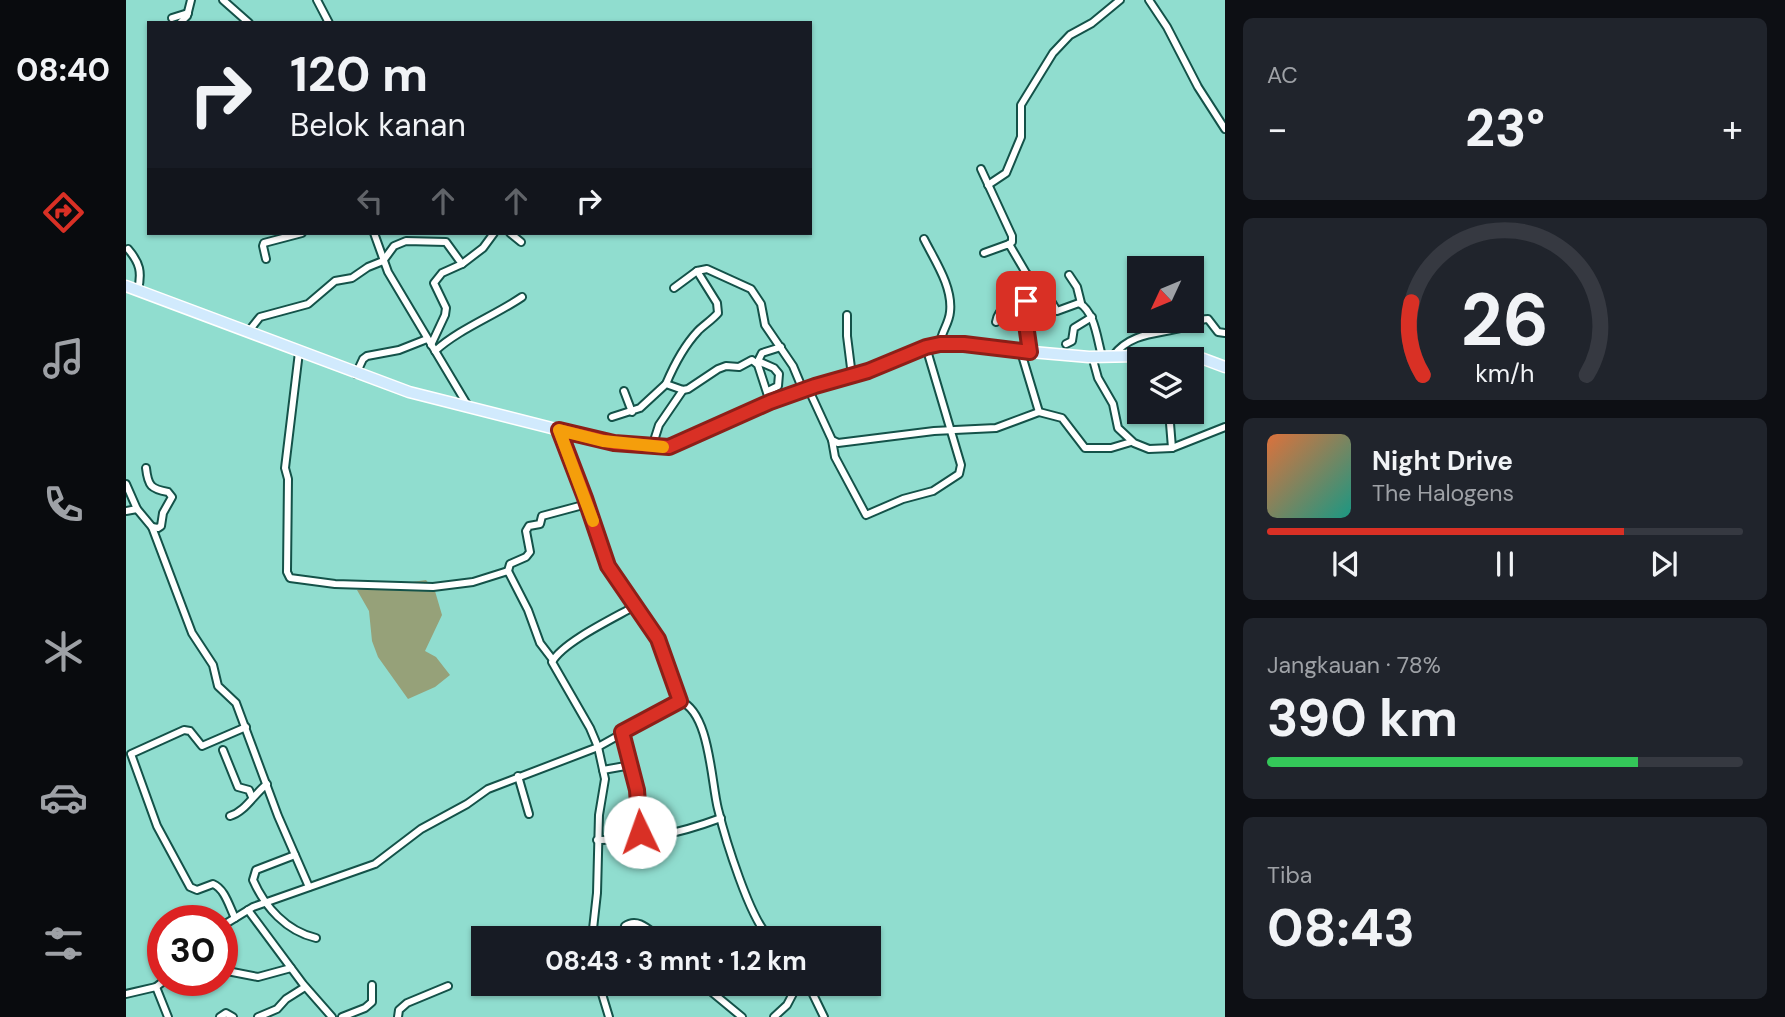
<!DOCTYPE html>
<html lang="id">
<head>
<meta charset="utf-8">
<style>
	body { margin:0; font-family:"DM Sans",sans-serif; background:#20242c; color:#f1f3f6; height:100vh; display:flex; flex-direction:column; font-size:26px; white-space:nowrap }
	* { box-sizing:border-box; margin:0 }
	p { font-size:23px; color:#9ea1a6 }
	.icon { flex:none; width:38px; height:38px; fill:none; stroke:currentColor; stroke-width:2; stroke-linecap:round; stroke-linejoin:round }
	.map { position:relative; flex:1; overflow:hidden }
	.panel { display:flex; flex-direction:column; gap:18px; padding:18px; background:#0d0f14; width:560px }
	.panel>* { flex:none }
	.banner { position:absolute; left:21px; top:21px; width:665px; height:214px; border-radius:0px; box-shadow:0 2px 5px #0004; background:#171b24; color:#f1f3f6; overflow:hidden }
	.needle { width:46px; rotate:226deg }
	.buttons { position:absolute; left:1001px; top:256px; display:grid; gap:14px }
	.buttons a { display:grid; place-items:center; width:77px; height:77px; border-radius:0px; background:#171b24; box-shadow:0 2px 5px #0004; font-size:35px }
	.speed { position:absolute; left:21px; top:905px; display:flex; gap:14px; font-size:35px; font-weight:700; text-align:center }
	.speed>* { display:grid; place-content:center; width:91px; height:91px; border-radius:50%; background:#171b24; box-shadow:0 2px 5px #0004; line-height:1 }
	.speed .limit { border:10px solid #d22; background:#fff; color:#111 }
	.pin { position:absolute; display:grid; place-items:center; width:60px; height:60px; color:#fff; margin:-30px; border-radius:14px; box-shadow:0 4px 10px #0006 }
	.me { position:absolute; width:77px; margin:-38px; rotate:357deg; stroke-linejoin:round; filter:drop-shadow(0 0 5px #0008) }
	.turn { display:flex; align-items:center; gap:24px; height:147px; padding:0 28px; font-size:32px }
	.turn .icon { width:91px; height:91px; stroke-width:2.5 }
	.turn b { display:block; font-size:49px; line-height:60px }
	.lanes { display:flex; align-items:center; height:66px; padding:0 28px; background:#0003; justify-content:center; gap:35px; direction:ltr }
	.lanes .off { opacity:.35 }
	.big { font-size:52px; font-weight:700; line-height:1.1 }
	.panel .widget { flex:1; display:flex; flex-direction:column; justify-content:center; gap:10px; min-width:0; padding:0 24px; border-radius:10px; background:#20242c }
	.panel .dial { align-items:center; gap:0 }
	.dial svg { height:182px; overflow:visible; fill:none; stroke:#363941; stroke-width:7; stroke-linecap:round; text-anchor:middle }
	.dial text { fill:#f1f3f6; stroke:none }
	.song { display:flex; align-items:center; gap:21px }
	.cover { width:84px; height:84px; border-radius:10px; background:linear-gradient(135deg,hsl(20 70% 55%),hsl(170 70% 35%)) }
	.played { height:7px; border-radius:4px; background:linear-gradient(90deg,#d93025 75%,#363941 75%) }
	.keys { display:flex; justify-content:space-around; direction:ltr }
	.heat { display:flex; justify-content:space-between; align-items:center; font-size:38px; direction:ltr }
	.charge { height:10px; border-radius:5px; background:linear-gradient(90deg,#34c759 78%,#363941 0) }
	.trip { position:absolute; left:345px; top:926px; width:410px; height:70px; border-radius:0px; background:#171b24; box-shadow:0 2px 5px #0004; font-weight:700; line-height:70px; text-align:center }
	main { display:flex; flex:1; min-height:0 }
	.dock { display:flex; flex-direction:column; width:126px; justify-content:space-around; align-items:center; background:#090b0e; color:#9ea1a6 }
	.dock .icon { width:49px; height:49px }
	.dock .active { color:#d93025 }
	.dock b { font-size:32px; color:#f1f3f6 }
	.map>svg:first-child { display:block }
</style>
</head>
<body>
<main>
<nav class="dock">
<b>08:40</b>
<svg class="icon active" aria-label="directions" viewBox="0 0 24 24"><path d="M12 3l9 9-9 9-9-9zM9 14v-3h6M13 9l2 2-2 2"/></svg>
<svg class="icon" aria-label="music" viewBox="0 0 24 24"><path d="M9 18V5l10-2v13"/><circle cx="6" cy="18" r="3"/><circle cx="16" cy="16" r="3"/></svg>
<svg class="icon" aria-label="phone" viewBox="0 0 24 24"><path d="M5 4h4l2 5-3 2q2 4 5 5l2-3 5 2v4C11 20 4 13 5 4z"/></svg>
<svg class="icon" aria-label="climate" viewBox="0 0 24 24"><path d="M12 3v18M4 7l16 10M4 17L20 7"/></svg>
<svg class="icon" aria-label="car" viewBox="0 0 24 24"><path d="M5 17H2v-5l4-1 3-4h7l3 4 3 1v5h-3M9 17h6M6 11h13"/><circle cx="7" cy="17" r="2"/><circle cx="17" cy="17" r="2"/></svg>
<svg class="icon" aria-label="filters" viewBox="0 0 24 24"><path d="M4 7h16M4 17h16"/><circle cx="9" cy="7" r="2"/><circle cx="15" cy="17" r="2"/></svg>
</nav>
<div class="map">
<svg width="1099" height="1017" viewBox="0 0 1099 1017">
	<rect width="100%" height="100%" fill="#90ddcf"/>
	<!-- green -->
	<polygon fill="#96a179" points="300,580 309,591 316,615 299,651 310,657 324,675 309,687 282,699 252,657 246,641 243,611 231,590"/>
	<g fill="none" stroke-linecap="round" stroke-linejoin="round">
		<!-- street casing -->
		<g stroke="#145249" stroke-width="10">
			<g id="street">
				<polyline points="97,0 123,23"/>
				<polyline points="191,0 203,23"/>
				<polyline points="1023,0 1041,27 1072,87 1099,129"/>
				<polyline points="46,18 62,13"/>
				<polyline points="54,23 61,16 65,0"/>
				<polyline points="855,169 886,236 886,242 883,244"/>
				<polyline points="862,185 880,173 895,137 895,105 927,53 944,35 966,23 994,0"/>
				<polyline points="248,233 262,272 342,406"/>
				<polyline points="384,233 395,242"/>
				<path d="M798,239c11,22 29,48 26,73 -1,12 -9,20 -10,32"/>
				<path d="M2,249c12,14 14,23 10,41"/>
				<path d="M858,253l25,-9 17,29 22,23 9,15 22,-8c16,9 18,36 23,53"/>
				<polyline points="140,259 137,246 138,243 176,233"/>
				<polyline points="336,264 357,248 368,233"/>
				<polyline points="943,275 951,287 955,303"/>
				<polyline points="548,288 571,271 581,269 625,289 635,304 639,325 667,366 677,390"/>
				<polyline points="721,315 721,336 726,376"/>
				<path d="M870,322c2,-15 17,-20 29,-21l-1,10 6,41"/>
				<polyline points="122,332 134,317 182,304 209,281 226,278 242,267 257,261 268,246 280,241 320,242 336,264 316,273 308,283 320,308 319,315 305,345"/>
				<polyline points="940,344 946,341 948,328 966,317"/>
				<path d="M309,351c24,-22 59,-35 87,-54"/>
				<polyline points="173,352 159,468 162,479 161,572 164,578 209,584 307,587 347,582 382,571 402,610 414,643 427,660"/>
				<polyline points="895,352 913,412 936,418 959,448 985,448 1005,442"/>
				<polyline points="966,356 972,378 987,404 992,428 1008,443 1023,449 1046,448 1099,427"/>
				<path d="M987,356c17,-23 43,-22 68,-28 10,-2 17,-9 27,-9l10,13 7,1"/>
				<polyline points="632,361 648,368 653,374 652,386 642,391"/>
				<polyline points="631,363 636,353 655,347"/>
				<polyline points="230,374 237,359 241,356 273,350 301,339"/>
				<path d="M540,384c8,-19 17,-37 32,-53 6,-6 14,-11 20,-18l-1,-10 -20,-32"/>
				<polyline points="682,388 706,440 712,443 808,431 870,428 913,412"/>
				<polyline points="498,391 506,412"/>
				<polyline points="1043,411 1046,448"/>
				<polyline points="486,417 514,408 540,384 557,390 562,389 592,369 600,366 613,367 626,360 632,365 644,402"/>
				<polyline points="706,440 709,457 740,515 777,499 807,491 833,474 835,465 800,347"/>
				<polyline points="526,447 533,425 557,390"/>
				<path d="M20,468c2,18 5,21 22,24l4,5 -9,16 -2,13 -3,2 -6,-1"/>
				<polyline points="0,484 11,509 26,527 66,633 87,665 92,686 110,703 152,816 183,887"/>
				<polyline points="0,511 11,509"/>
				<polyline points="382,571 384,564 400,557 404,552 400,531 403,526 414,524 416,516 461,504"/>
				<path d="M554,701c30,11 31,81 38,108 7,29 32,111 52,129"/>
				<path d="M496,732c9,34 23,71 16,107"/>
				<polyline points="97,750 112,787 123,790 126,797"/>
				<polyline points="477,770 505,765"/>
				<polyline points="392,776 403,814"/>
				<path d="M104,816c15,-4 24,-22 37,-32"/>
				<path d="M471,840c49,0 78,-5 124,-22"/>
				<path d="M169,855l-39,15 -3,10c12,27 33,51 63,58"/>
				<polyline points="122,910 177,984 206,1017"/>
				<path d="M109,918c-6,-12 -10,-29 -22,-34l-16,6 -7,-3 -33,-61 -26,-72 53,-24 6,1 12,15 44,-19"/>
				<polyline points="96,926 127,907 249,864 295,829 341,804 362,789 472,747 554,701 532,639 482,566 459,498 433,430"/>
				<path d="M466,938l5,-45 2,-78 6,-36 -7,-32 -8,-19 -38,-66c11,-20 62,-44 83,-56"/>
				<path d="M496,938l3,-12c13,-9 24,4 35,12"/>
				<polyline points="96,970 132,977 165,968"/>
				<polyline points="473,984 483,1017"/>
				<polyline points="576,984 616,1017"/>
				<polyline points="682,984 698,1017"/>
				<polyline points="30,987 42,1017"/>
				<polyline points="0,994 30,987 39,980"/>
				<polyline points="94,1017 100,1013 107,1017"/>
				<polyline points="132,1017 151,1009 160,999 179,987"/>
				<polyline points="216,1017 239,1008 246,1002 246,985"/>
				<polyline points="272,1017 273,1010 281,1003 322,986"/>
				<polyline points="648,1017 661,1005 672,984"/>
			</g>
		</g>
		<!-- primary casing -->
		<g stroke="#fff" stroke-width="13">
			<polyline id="primary" points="0,286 283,392 477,441 526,447 551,445 644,402 689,386 742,371 800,347 814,344 963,357 1067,355 1099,367"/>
		</g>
		<!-- street -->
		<use href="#street" stroke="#fff" stroke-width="6"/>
		<!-- primary -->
		<use href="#primary" stroke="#d1eafd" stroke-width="10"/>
	</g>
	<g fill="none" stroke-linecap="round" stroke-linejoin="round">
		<!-- route casing -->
		<g stroke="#8d1f18" stroke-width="18">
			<polyline id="route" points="514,832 511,790 496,732 554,701 532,639 482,566 459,498 433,430 488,443 543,447 644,402 689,386 742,371 800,347 814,344 838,344 904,352 898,311 900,301"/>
		</g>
		<!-- route -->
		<use href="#route" stroke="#d93025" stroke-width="12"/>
		<!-- slow -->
		<polyline stroke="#f59e0b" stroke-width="12" points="467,521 433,430 477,441 537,447"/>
	</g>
</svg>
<div class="buttons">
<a><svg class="needle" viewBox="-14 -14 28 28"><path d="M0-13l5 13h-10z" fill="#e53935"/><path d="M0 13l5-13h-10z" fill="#9ea1a6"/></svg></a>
<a><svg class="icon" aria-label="layers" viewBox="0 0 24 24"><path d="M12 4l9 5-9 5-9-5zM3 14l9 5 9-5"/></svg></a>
</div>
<div class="speed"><div class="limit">30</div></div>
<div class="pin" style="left:900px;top:301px;background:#d93025"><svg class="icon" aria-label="arrive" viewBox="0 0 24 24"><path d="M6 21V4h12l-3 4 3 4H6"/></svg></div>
<svg class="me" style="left:514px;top:832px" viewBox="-20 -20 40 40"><circle r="19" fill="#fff"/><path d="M0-13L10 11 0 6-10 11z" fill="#d93025"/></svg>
<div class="trip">08:43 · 3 mnt · 1.2 km</div>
<div class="banner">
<div class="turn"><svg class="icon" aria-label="right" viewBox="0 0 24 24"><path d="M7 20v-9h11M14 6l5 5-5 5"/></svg><div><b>120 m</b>Belok kanan</div></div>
<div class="lanes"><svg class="icon off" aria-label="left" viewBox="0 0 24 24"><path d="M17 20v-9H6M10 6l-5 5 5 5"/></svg><svg class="icon off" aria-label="ahead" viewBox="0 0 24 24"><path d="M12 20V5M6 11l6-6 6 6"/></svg><svg class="icon off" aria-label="ahead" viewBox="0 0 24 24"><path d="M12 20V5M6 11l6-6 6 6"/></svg><svg class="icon" aria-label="right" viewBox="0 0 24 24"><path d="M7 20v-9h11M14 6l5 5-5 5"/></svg></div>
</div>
</div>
<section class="panel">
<div class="widget"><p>AC</p>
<div class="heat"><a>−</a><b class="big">23°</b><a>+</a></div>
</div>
<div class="widget dial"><svg viewBox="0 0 100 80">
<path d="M14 69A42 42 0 1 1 86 69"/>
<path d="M14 69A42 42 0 0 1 9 37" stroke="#d93025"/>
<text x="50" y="56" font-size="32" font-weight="700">26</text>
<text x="50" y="72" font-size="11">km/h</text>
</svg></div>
<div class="widget">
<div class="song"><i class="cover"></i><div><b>Night Drive</b><p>The Halogens</p></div></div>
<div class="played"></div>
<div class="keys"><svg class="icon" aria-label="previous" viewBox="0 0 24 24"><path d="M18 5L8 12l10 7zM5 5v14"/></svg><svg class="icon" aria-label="pause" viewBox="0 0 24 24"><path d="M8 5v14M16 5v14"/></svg><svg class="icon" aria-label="next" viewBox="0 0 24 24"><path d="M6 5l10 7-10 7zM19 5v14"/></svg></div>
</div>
<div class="widget"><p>Jangkauan · 78%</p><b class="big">390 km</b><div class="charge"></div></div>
<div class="widget"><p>Tiba</p><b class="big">08:43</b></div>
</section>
</main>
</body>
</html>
